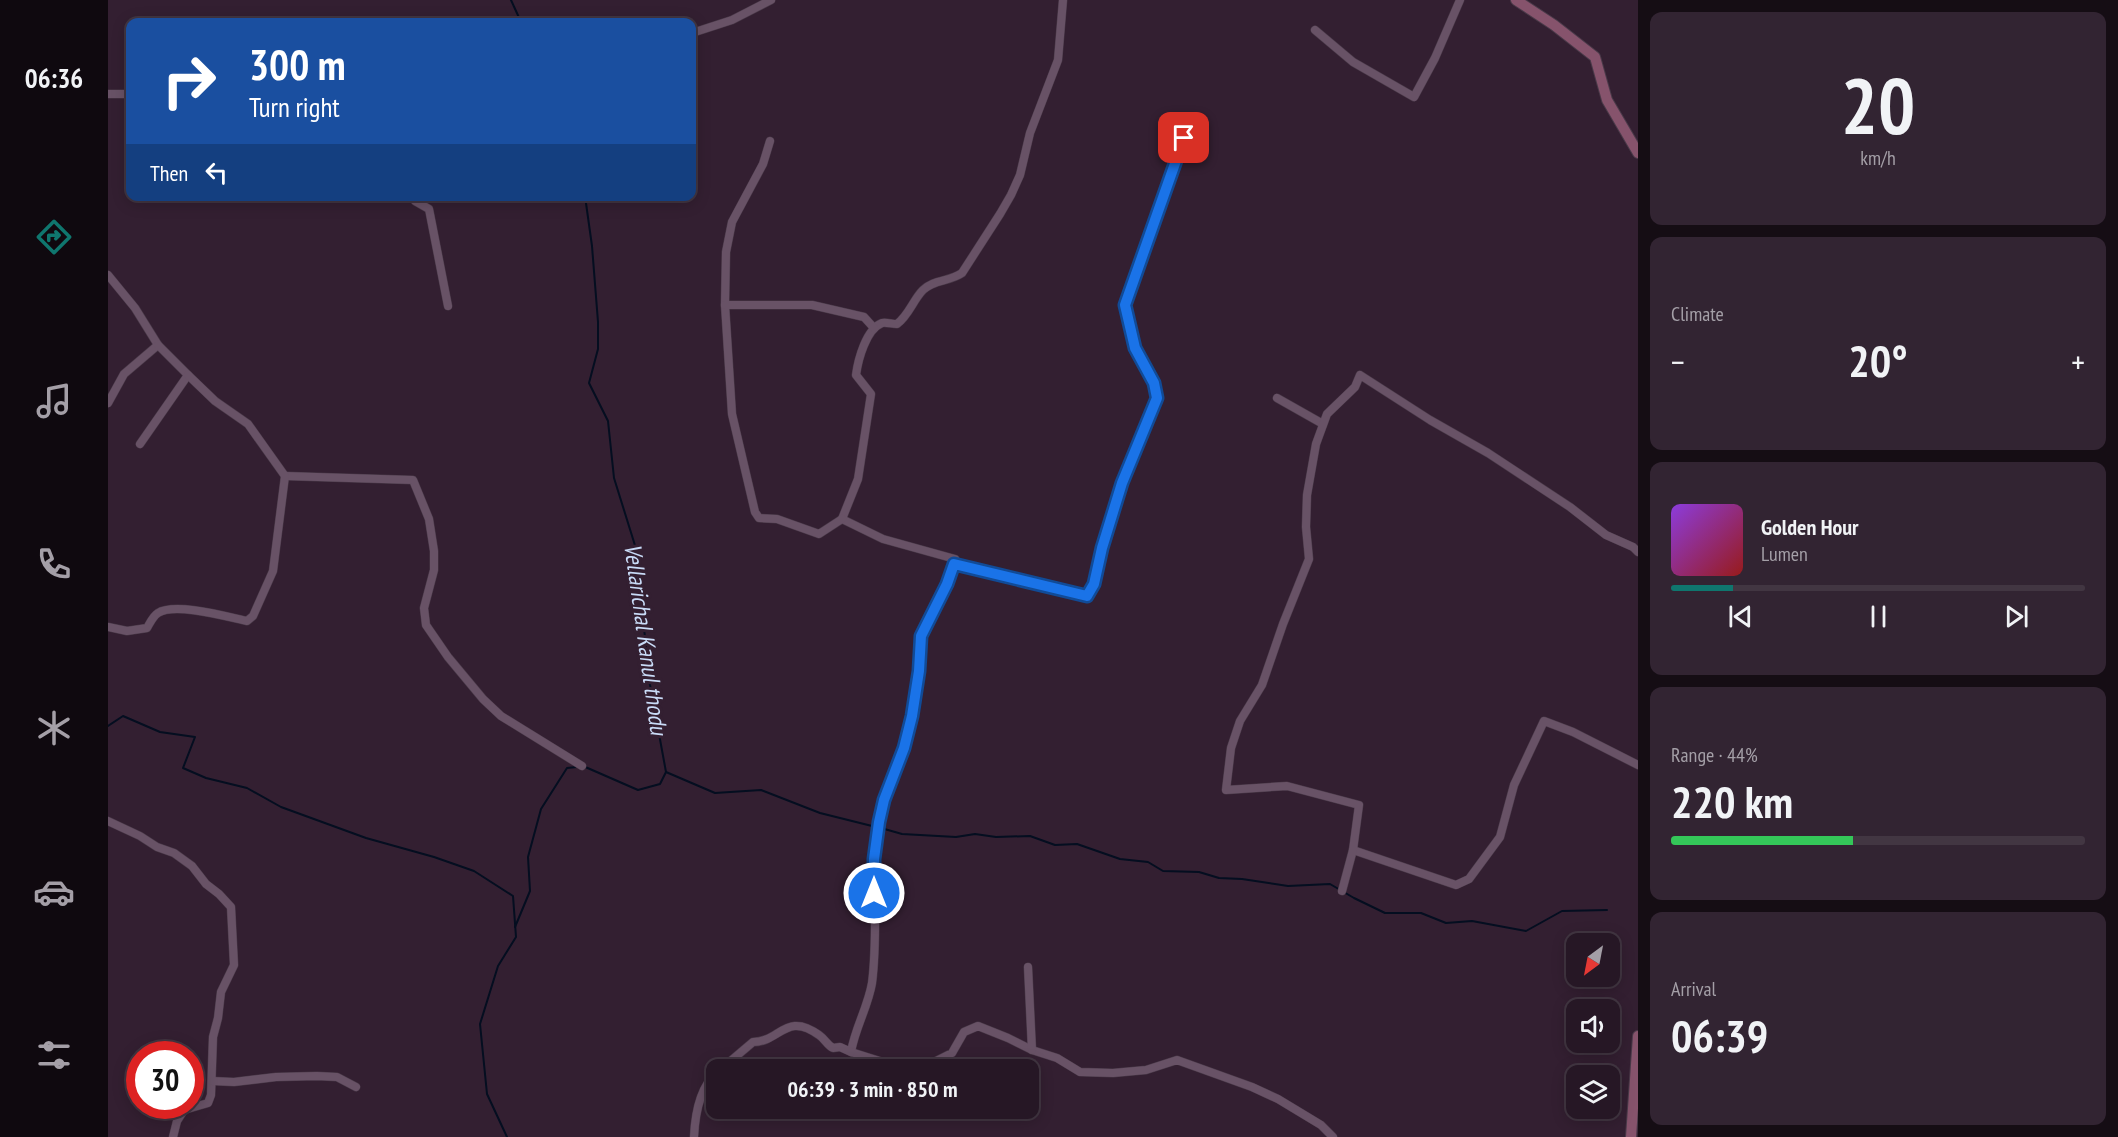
<!DOCTYPE html>
<html lang="en">
<head>
<meta charset="utf-8">
<style>
	body { margin:0; font-family:"PT Sans Narrow",sans-serif; background:#322432; color:#f1f3f6; height:100vh; display:flex; flex-direction:column; font-size:22px; white-space:nowrap }
	* { box-sizing:border-box; margin:0 }
	p { font-size:20px; color:#a49fa7 }
	.icon { flex:none; width:33px; height:33px; fill:none; stroke:currentColor; stroke-width:2; stroke-linecap:round; stroke-linejoin:round }
	.map { position:relative; flex:1; overflow:hidden }
	.details { display:flex; flex-direction:column; gap:12px; padding:12px; background:#150d14; width:480px }
	.details>* { flex:none }
	.banner { position:absolute; left:18px; top:18px; width:570px; height:183px; border-radius:12px; box-shadow:0 3px 15px #0003,0 0 0 2px #423642; background:#1a4fa0; color:#fff; overflow:hidden }
	.needle { width:39px; rotate:212deg }
	.controls { position:absolute; left:1458px; top:933px; display:grid; gap:12px }
	.controls a { display:grid; place-items:center; width:54px; height:54px; border-radius:12px; background:#261725; box-shadow:0 3px 15px #0003,0 0 0 2px #423642; font-size:30px }
	.speed { position:absolute; left:18px; top:1041px; display:flex; gap:12px; font-size:30px; font-weight:700; text-align:center }
	.speed>* { display:grid; place-content:center; width:78px; height:78px; border-radius:50%; background:#261725; box-shadow:0 3px 15px #0003,0 0 0 2px #423642; line-height:1 }
	.speed .limit { border:9px solid #d22; background:#fff; color:#111 }
	.pin { position:absolute; display:grid; place-items:center; width:51px; height:51px; color:#fff; margin:-26px; border-radius:12px; box-shadow:0 3px 9px #0006 }
	.me { position:absolute; width:66px; margin:-33px; rotate:0deg; stroke-linejoin:round; filter:drop-shadow(0 0 4px #0008) }
	.turn { display:flex; align-items:center; gap:21px; height:126px; padding:0 24px; font-size:27px }
	.turn .icon { width:78px; height:78px; stroke-width:2.5 }
	.turn b { display:block; font-size:42px; line-height:51px }
	.then { display:flex; align-items:center; height:57px; padding:0 24px; background:#0003; gap:12px; font-size:22px }
	.big { font-size:45px; font-weight:700; line-height:1.1 }
	.details .card { flex:1; display:flex; flex-direction:column; justify-content:center; gap:9px; min-width:0; padding:0 21px; border-radius:12px; background:#322432 }
	.details .dial { align-items:center; gap:0 }
	.dial b { font-size:78px; line-height:1 }
	.song { display:flex; align-items:center; gap:18px }
	.cover { width:72px; height:72px; border-radius:9px; background:linear-gradient(135deg,hsl(270 70% 55%),hsl(0 70% 35%)) }
	.played { height:6px; border-radius:3px; background:linear-gradient(90deg,#0f766e 15%,#423642 15%) }
	.keys { display:flex; justify-content:space-around; direction:ltr }
	.heat { display:flex; justify-content:space-between; align-items:center; font-size:33px; direction:ltr }
	.charge { height:9px; border-radius:4px; background:linear-gradient(90deg,#34c759 44%,#423642 0) }
	.trip { position:absolute; left:598px; top:1059px; width:333px; height:60px; border-radius:12px; background:#261725; box-shadow:0 3px 15px #0003,0 0 0 2px #423642; font-weight:700; line-height:60px; text-align:center }
	main { display:flex; flex:1; min-height:0 }
	.menu { display:flex; flex-direction:column; width:108px; justify-content:space-around; align-items:center; background:#0f090f; color:#a49fa7 }
	.menu .icon { width:42px; height:42px }
	.menu .selected { color:#0f766e }
	.menu b { font-size:27px; color:#f1f3f6 }
	.map>svg:first-child { display:block }
</style>
</head>
<body>
<main>
<nav class="menu">
<b>06:36</b>
<svg class="icon selected" aria-label="directions" viewBox="0 0 24 24"><path d="M12 3l9 9-9 9-9-9zM9 14v-3h6M13 9l2 2-2 2"/></svg>
<svg class="icon" aria-label="music" viewBox="0 0 24 24"><path d="M9 18V5l10-2v13"/><circle cx="6" cy="18" r="3"/><circle cx="16" cy="16" r="3"/></svg>
<svg class="icon" aria-label="phone" viewBox="0 0 24 24"><path d="M5 4h4l2 5-3 2q2 4 5 5l2-3 5 2v4C11 20 4 13 5 4z"/></svg>
<svg class="icon" aria-label="climate" viewBox="0 0 24 24"><path d="M12 3v18M4 7l16 10M4 17L20 7"/></svg>
<svg class="icon" aria-label="car" viewBox="0 0 24 24"><path d="M5 17H2v-5l4-1 3-4h7l3 4 3 1v5h-3M9 17h6M6 11h13"/><circle cx="7" cy="17" r="2"/><circle cx="17" cy="17" r="2"/></svg>
<svg class="icon" aria-label="filters" viewBox="0 0 24 24"><path d="M4 7h16M4 17h16"/><circle cx="9" cy="7" r="2"/><circle cx="15" cy="17" r="2"/></svg>
</nav>
<div class="map">
<svg width="1530" height="1137" viewBox="0 0 1530 1137">
	<rect width="100%" height="100%" fill="#331f31"/>
	<g fill="none" stroke-linecap="round" stroke-linejoin="round">
		<!-- stream -->
		<g stroke="#040e20" stroke-width="2">
			<polyline points="403,0 413,22"/>
			<polyline points="0,726 15,716 52,732 87,737 75,768 98,778 139,788 173,807 258,838 326,857 366,871 405,896 408,937 390,966 372,1024 379,1094 399,1137"/>
			<polyline points="475,766 530,790 552,784 558,772 540,674 530,555 506,478 500,421 481,383 490,349 490,322 484,246 477,196"/>
			<polyline points="558,772 607,793 653,790 712,813 768,827"/>
			<polyline points="773,828 794,834 848,837 867,834 888,837 922,836 947,845 969,844 1012,859 1040,862 1055,871 1091,872 1111,878 1134,879 1180,886 1222,884 1246,898 1277,913 1313,913 1338,923 1364,921 1418,931 1454,911 1499,910"/>
			<polyline points="407,927 422,891 420,857 433,809 459,768 469,767"/>
		</g>
		<!-- minor casing -->
		<g stroke="#4a3a49" stroke-width="9">
			<g id="minor">
				<path d="M955,0l-5,60 -28,73 -10,42 -9,20 -11,19 -38,59c-13,9 -28,6 -39,17 -10,10 -14,25 -26,34 -5,0 -11,-2 -15,-1 -16,6 -24,37 -26,52l15,19 -13,85 -16,40 41,20 72,20c-5,27 -24,49 -33,75 -4,11 -2,25 -3,36 -2,15 -4,30 -7,45 -7,32 -21,56 -28,86 -16,61 -4,121 -12,182 -4,24 -17,45 -21,69l54,17 25,-5 22,-11 12,-21 14,-6 30,12 24,12 25,8 23,14 33,1 33,-3 31,-10 75,27 26,12 43,26 12,12"/>
				<polyline points="1207,30 1245,62 1306,97 1327,58 1352,0"/>
				<polyline points="584,33 624,20 663,0"/>
				<polyline points="0,94 22,94"/>
				<polyline points="662,141 655,164 624,222 618,252 617,305 624,414 647,512 651,518 669,519 711,534 734,519"/>
				<polyline points="308,196 307,201 321,209 340,306"/>
				<polyline points="0,275 27,308 50,345 16,374 0,403"/>
				<polyline points="617,305 704,305 756,317 766,328"/>
				<polyline points="1169,398 1215,424"/>
				<polyline points="32,444 80,375 50,345"/>
				<polyline points="177,476 305,480 321,519 326,551 326,570 316,608 318,625 340,657 375,699 393,716 474,766"/>
				<polyline points="846,564 979,596 986,584 994,548 1014,483 1049,398 1046,383 1027,348 1017,305 1075,138"/>
				<path d="M0,627l19,4 20,-3c3,-5 6,-12 11,-15 17,-11 70,4 89,8l6,-5 20,-45 12,-95 -37,-52 -33,-23 -27,-26"/>
				<polyline points="0,821 32,836 49,847 66,853 84,866 98,884 111,894 123,907 126,965 113,992 110,1018 105,1037 103,1095 100,1103 76,1110 69,1121 65,1137"/>
				<polyline points="1245,850 1348,885 1361,879 1392,837 1406,785 1436,721 1465,732 1530,765"/>
				<polyline points="1234,891 1245,850 1251,805 1179,786 1118,790 1123,748 1132,721 1154,685 1175,624 1201,559 1198,527 1199,495 1208,444 1219,414 1247,387 1252,375 1322,420 1380,453 1462,507 1498,535 1525,547 1530,552"/>
				<polyline points="920,967 924,1050"/>
				<path d="M612,1070l33,-28c27,0 33,-31 66,-7 6,4 8,10 14,13l7,-1 11,5"/>
				<polyline points="104,1081 126,1082 168,1077 209,1076 229,1077 248,1087"/>
				<path d="M586,1137c1,-22 6,-50 23,-65"/>
			</g>
		</g>
		<!-- secondary casing -->
		<g stroke="#4a3a49" stroke-width="12">
			<g id="secondary">
				<polyline points="1408,0 1446,25 1487,57 1499,100 1530,153"/>
				<polyline points="1523,1137 1530,1036"/>
			</g>
		</g>
		<!-- minor -->
		<use href="#minor" stroke="#685266" stroke-width="8"/>
		<!-- secondary -->
		<use href="#secondary" stroke="#86536c" stroke-width="10"/>
	</g>
	<g fill="none" stroke-linecap="round" stroke-linejoin="round">
		<!-- route casing -->
		<g stroke="#114b97" stroke-width="15">
			<polyline id="route" points="766,893 766,859 771,822 776,800 796,748 804,716 811,671 813,636 839,584 846,564 979,596 986,584 994,548 1014,483 1049,398 1046,383 1027,348 1017,305 1076,138"/>
		</g>
		<!-- route -->
		<use href="#route" stroke="#1a73e8" stroke-width="10"/>
	</g>
	<g text-anchor="middle" dominant-baseline="central" stroke-width="6" stroke-linejoin="round" paint-order="stroke">
		<!-- water labels -->
		<g font-size="24" font-style="italic" fill="#c9dbf7" stroke="#331f31">
			<text transform="translate(538 639) rotate(82)">Vellarichal Kanul thodu</text>
		</g>
	</g>
</svg>
<div class="controls">
<a><svg class="needle" viewBox="-14 -14 28 28"><path d="M0-13l5 13h-10z" fill="#e53935"/><path d="M0 13l5-13h-10z" fill="#a49fa7"/></svg></a>
<a><svg class="icon" aria-label="sound" viewBox="0 0 24 24"><path d="M4 9h4l5-4v14l-5-4H4zM17 9q2 3 0 6"/></svg></a>
<a><svg class="icon" aria-label="layers" viewBox="0 0 24 24"><path d="M12 4l9 5-9 5-9-5zM3 14l9 5 9-5"/></svg></a>
</div>
<div class="speed"><div class="limit">30</div></div>
<div class="pin" style="left:1076px;top:138px;background:#d93025"><svg class="icon" aria-label="arrive" viewBox="0 0 24 24"><path d="M6 21V4h12l-3 4 3 4H6"/></svg></div>
<svg class="me" style="left:766px;top:893px" viewBox="-20 -20 40 40"><circle r="17" fill="#1a73e8" stroke="#fff" stroke-width="3"/><path d="M0-11L8 9 0 5-8 9z" fill="#fff"/></svg>
<div class="trip">06:39 · 3 min · 850 m</div>
<div class="banner">
<div class="turn"><svg class="icon" aria-label="right" viewBox="0 0 24 24"><path d="M7 20v-9h11M14 6l5 5-5 5"/></svg><div><b>300 m</b>Turn right</div></div>
<div class="then">Then<svg class="icon" aria-label="left" viewBox="0 0 24 24"><path d="M17 20v-9H6M10 6l-5 5 5 5"/></svg></div>
</div>
</div>
<section class="details">
<div class="card dial"><b>20</b><p>km/h</p></div>
<div class="card"><p>Climate</p>
<div class="heat"><a>−</a><b class="big">20°</b><a>+</a></div>
</div>
<div class="card">
<div class="song"><i class="cover"></i><div><b>Golden Hour</b><p>Lumen</p></div></div>
<div class="played"></div>
<div class="keys"><svg class="icon" aria-label="previous" viewBox="0 0 24 24"><path d="M18 5L8 12l10 7zM5 5v14"/></svg><svg class="icon" aria-label="pause" viewBox="0 0 24 24"><path d="M8 5v14M16 5v14"/></svg><svg class="icon" aria-label="next" viewBox="0 0 24 24"><path d="M6 5l10 7-10 7zM19 5v14"/></svg></div>
</div>
<div class="card"><p>Range · 44%</p><b class="big">220 km</b><div class="charge"></div></div>
<div class="card"><p>Arrival</p><b class="big">06:39</b></div>
</section>
</main>
</body>
</html>
